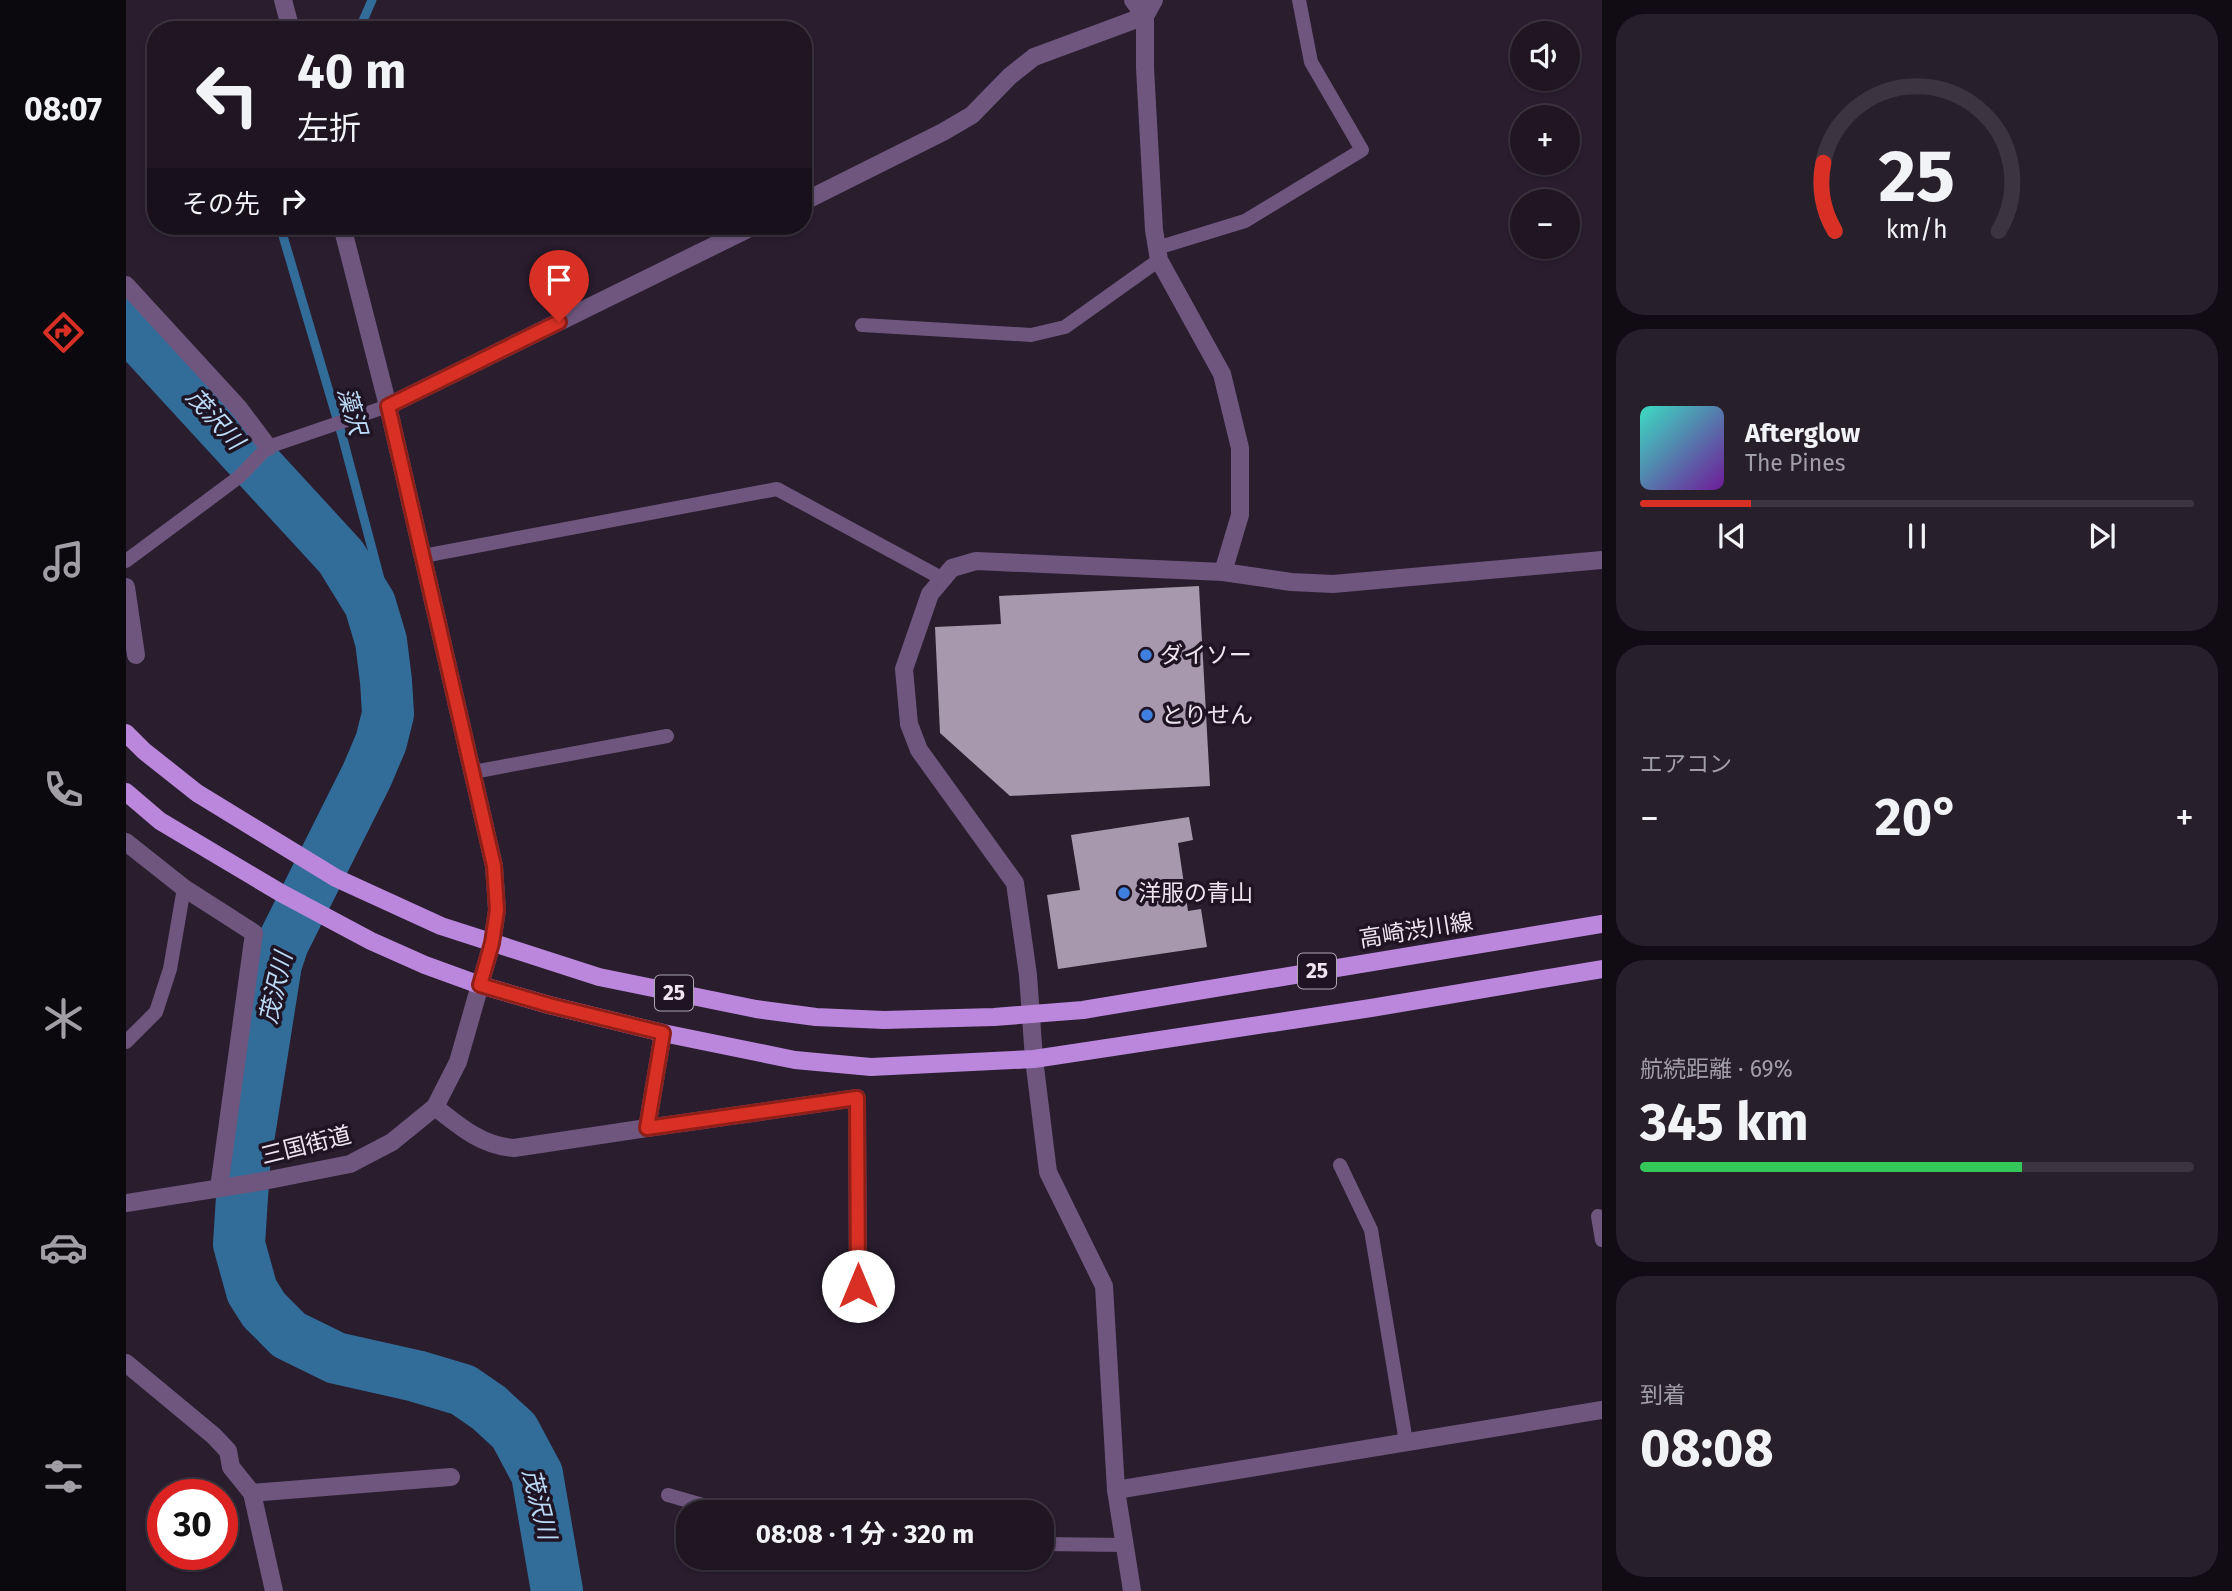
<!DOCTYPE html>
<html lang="ja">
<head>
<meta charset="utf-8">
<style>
	body { margin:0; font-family:"Fira Sans","Noto Sans JP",sans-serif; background:#271f2a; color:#f1f3f6; height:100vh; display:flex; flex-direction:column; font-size:26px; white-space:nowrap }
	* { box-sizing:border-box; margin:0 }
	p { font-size:23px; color:#a19fa5 }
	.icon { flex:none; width:38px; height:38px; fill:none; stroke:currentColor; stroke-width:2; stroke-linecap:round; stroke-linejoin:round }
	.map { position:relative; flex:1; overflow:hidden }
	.sheet { display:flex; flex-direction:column; gap:14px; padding:14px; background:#110c13; width:630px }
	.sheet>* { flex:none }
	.banner { position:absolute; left:21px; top:21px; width:665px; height:214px; border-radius:28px; box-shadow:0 2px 5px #0004,0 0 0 2px #3c3540; background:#1f1622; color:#f1f3f6; overflow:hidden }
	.tools { position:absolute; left:1384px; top:21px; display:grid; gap:14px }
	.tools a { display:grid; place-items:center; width:70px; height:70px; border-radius:50%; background:#1f1622; box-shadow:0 2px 5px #0004,0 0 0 2px #3c3540; font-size:35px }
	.speed { position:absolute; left:21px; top:1479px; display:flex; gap:14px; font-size:35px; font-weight:700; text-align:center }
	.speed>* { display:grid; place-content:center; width:91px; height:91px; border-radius:50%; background:#1f1622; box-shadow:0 2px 5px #0004,0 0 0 2px #3c3540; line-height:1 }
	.speed .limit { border:10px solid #d22; background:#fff; color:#111 }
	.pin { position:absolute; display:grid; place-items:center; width:60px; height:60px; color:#fff; margin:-72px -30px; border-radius:50% 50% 50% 0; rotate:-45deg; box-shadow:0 0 7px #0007 }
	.pin .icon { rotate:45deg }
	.me { position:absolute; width:77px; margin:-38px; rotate:0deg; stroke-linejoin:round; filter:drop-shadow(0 0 5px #0008) }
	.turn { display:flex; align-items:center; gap:24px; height:147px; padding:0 35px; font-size:32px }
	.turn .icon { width:91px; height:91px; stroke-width:2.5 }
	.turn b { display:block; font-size:49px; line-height:60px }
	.then { display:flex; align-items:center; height:66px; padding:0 35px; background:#0003; gap:14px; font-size:26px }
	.big { font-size:52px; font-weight:700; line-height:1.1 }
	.sheet .card { flex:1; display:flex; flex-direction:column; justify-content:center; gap:10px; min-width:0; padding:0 24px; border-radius:28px; background:#271f2a }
	.sheet .dial { align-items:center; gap:0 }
	.dial svg { height:182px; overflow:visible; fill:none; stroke:#3c3540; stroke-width:7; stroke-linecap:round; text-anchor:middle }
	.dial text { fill:#f1f3f6; stroke:none }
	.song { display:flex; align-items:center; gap:21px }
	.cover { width:84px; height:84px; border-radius:10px; background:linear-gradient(135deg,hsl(170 70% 55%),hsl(280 70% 35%)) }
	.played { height:7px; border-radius:4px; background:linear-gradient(90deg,#d93025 20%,#3c3540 20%) }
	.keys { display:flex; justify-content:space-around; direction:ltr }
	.heat { display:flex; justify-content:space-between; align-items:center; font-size:38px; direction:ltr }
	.charge { height:10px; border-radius:5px; background:linear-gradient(90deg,#34c759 69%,#3c3540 0) }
	.trip { position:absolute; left:550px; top:1500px; width:378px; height:70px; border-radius:28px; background:#1f1622; box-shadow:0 2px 5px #0004,0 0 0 2px #3c3540; font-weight:700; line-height:70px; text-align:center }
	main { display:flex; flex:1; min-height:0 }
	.menu { display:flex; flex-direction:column; width:126px; justify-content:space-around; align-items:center; background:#0c090e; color:#a19fa5 }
	.menu .icon { width:49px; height:49px }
	.menu .selected { color:#d93025 }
	.menu b { font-size:32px; color:#f1f3f6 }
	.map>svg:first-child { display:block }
</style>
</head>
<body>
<main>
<nav class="menu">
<b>08:07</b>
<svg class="icon selected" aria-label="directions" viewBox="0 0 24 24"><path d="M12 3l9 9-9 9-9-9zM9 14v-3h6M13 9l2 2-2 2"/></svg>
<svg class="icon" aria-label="music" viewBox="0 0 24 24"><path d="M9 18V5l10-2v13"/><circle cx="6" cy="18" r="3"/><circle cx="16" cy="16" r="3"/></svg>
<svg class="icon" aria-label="phone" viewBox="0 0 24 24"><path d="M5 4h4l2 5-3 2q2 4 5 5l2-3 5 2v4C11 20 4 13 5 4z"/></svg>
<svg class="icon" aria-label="climate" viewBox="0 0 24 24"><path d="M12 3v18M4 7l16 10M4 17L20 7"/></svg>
<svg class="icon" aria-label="car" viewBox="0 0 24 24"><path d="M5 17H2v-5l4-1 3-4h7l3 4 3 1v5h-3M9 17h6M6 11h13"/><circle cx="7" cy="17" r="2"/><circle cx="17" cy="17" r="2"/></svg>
<svg class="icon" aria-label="filters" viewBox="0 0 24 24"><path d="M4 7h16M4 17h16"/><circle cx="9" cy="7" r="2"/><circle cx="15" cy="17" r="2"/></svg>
</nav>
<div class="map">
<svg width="1476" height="1591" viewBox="0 0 1476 1591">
	<rect width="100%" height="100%" fill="#291d2e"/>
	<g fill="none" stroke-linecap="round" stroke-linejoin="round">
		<!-- stream -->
		<g stroke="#326d9a" stroke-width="9">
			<polyline points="233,30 246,0"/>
			<polyline points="160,226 157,236 217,439 255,583 244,604"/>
		</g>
		<!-- river -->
		<polyline stroke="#326d9a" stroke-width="52" points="0,323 215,557 244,604 255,641 260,681 262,714 255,742 241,775 157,943 150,964 118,1166 113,1244 126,1291 138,1310 163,1335 210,1358 290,1376 337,1390 363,1408 388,1431 411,1474 431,1591"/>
	</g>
	<!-- building -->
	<g fill="#a798ad">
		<polygon points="1073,586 1084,786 884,796 814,733 809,627 875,624 873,596"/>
		<polygon points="1063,817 1067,840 1052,843 1062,911 1075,909 1081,947 932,969 921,895 954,890 945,835"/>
	</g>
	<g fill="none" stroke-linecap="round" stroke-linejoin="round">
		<!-- service -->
		<g stroke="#6e567e" stroke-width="14">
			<polyline points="1031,248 1119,221 1236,150 1185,62 1173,0"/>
			<polyline points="736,325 905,335 939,327 1033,260"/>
			<polyline points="297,556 651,489 817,579"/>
			<polyline points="0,561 113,477 142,447 262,406"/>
			<polyline points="347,772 541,736"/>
			<polyline points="0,1042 30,1012 44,969 58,888"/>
			<polyline points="1214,1165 1245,1230 1280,1442"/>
			<polyline points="1472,1216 1476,1240"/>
			<polyline points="542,1495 601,1512"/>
			<polyline points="915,1544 999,1545"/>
		</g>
		<!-- minor -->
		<g stroke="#6e567e" stroke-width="18">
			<polyline points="1028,0 1019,16 1019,68 1028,230 1033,260 1096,374 1114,448 1114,515 1097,572"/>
			<polyline points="677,202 817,132 846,115 884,76 908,57 1019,16 1007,0"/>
			<polyline points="0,285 112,407 142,447"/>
			<polyline points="262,406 628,226"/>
			<polyline points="0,587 10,655"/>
			<polyline points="0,842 58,888 128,933 93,1188"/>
			<path d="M309,1107c24,19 47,39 79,41l133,-20 16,-95"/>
			<polyline points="521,1128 731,1098 732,1286"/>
			<polyline points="0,1363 88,1436 102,1451 105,1467 126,1493 148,1591"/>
			<polyline points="990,1490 1476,1410"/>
			<polyline points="126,1493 325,1477"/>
			<polyline points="1006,1591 990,1490 978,1286 922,1172 908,1059 902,975 889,883 793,750 783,724 778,669 804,594 826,568 850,561 1097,572 1165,582 1207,584 1476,560"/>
		</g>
		<!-- tertiary -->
		<g stroke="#6e567e" stroke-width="18">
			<polyline points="157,0 165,30"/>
			<polyline points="0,1203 138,1181 224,1164 266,1142 309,1107 332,1062 366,943 371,910 368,866 262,406 216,226"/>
		</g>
		<!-- primary -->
		<g stroke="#ba87dc" stroke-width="18">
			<polyline points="0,733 18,751 71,793 210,878 315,926 473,977 630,1009 690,1017 758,1020 868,1017 957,1010 1476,924"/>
			<polyline points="0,792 34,821 155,893 245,941 299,965 354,985 423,1005 537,1033 669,1060 745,1067 908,1059 1245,1008 1476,969"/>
		</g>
	</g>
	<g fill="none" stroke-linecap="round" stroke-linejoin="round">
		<!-- route casing -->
		<g stroke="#8d1f18" stroke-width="18">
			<polyline id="route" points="433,322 262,406 368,866 371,910 366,943 354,985 423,1005 537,1033 521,1128 731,1098 732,1286"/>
		</g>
		<!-- route -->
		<use href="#route" stroke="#d93025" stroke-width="12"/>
	</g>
	<!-- markers -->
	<g fill="#3f7fe0" stroke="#1f1424" stroke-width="2.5">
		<circle cx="1020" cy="655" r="7"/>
		<circle cx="1021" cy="715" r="7"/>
		<circle cx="998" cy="893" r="7"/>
	</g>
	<g text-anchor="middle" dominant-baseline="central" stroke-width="7" stroke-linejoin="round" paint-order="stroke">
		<!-- shield labels -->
		<g fill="#1f1424" stroke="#afa6b3" stroke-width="2">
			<rect x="1172" y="953.5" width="38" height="35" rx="5"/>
			<rect x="529" y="975.5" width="38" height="35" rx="5"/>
		</g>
		<g font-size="21" font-weight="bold" fill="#ede5f0">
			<text x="1191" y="971">25</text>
			<text x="548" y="993">25</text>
		</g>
		<!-- poi labels -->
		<g font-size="23" fill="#ede5f0" stroke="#1f1424" text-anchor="start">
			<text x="1034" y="655">ダイソー</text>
			<text x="1035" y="715">とりせん</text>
			<text x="1012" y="893">洋服の青山</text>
		</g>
		<!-- street labels -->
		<g font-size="23" fill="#ede5f0" stroke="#1f1424">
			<text transform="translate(1290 930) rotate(-9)">高崎渋川線</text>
			<text transform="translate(180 1145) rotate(-14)">三国街道</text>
		</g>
		<!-- water labels -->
		<g font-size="24" font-style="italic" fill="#bbdaf5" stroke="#1f1424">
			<text transform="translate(226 411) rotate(74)">藻沢</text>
			<text transform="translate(89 419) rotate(48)">茂沢川</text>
			<text transform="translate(150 988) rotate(-77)">茂沢川</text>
			<text transform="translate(413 1504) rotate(76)">茂沢川</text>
		</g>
	</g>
</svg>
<div class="tools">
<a><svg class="icon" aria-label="sound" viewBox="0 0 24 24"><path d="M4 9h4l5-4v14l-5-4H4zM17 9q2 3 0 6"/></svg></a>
<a>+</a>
<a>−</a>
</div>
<div class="speed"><div class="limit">30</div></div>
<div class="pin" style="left:433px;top:322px;background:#d93025"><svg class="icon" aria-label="arrive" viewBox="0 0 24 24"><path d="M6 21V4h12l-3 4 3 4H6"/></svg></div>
<svg class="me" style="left:732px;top:1286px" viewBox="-20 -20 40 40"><circle r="19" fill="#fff"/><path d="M0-13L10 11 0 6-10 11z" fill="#d93025"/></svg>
<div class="trip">08:08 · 1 分 · 320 m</div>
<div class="banner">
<div class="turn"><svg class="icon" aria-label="left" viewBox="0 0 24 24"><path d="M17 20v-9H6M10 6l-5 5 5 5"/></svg><div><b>40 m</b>左折</div></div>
<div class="then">その先<svg class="icon" aria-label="right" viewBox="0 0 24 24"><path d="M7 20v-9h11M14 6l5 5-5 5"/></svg></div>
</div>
</div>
<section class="sheet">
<div class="card dial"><svg viewBox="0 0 100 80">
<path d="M14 69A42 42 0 1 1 86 69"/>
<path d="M14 69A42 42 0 0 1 9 39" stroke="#d93025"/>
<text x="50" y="56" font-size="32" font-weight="700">25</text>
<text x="50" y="72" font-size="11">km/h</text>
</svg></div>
<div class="card">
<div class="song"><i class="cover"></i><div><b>Afterglow</b><p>The Pines</p></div></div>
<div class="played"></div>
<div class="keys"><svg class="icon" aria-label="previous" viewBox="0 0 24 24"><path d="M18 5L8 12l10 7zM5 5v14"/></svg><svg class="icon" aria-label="pause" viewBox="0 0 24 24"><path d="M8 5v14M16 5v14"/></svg><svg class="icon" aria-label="next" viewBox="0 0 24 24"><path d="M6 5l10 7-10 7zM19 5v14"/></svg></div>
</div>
<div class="card"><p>エアコン</p>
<div class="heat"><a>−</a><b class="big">20°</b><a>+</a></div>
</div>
<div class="card"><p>航続距離 · 69%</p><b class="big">345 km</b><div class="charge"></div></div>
<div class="card"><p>到着</p><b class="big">08:08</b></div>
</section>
</main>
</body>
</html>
